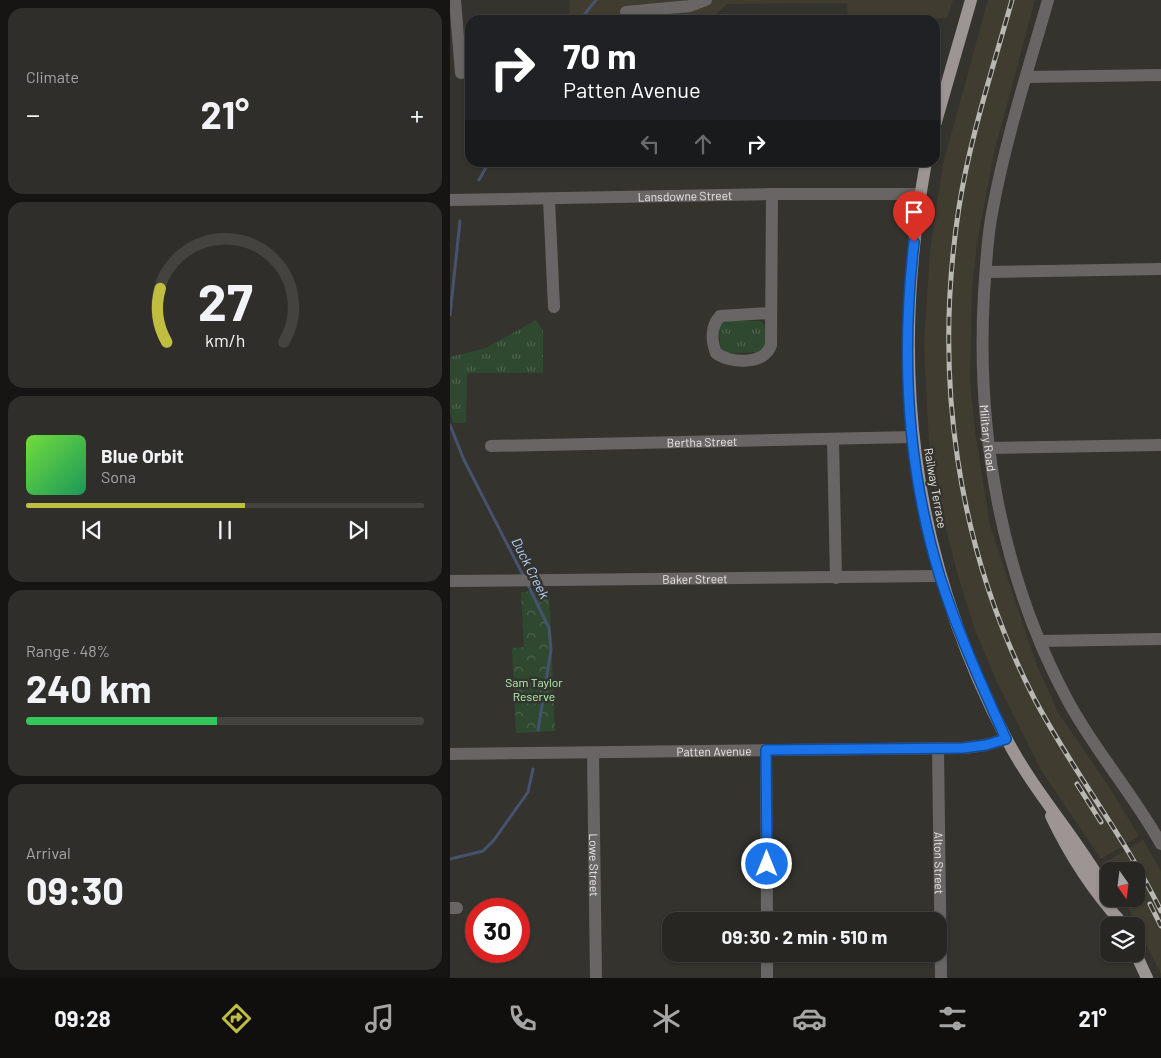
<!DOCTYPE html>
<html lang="en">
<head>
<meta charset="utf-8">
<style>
	body { margin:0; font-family:Barlow,sans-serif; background:#302e2a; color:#f1f3f6; height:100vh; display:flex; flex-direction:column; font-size:19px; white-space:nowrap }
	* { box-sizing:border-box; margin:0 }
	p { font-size:16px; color:#a5a5a5 }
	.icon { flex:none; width:28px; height:28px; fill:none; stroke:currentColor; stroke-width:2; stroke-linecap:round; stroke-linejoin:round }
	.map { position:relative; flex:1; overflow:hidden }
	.sheet { display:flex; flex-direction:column; gap:8px; padding:8px; background:#161513; width:450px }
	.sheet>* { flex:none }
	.top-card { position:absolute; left:15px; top:15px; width:475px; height:152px; border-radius:15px; box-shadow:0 1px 4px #0004,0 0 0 1px #444340; background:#202124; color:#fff; overflow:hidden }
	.needle { width:32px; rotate:166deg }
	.fabs { position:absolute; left:650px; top:862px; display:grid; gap:10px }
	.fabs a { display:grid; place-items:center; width:45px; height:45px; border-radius:10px; background:#282622; box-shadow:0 1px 4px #0004,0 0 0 1px #444340; font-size:25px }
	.speed { position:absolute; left:15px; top:898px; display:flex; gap:10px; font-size:25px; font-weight:700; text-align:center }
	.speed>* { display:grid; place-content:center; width:65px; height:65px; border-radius:50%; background:#282622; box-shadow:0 1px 4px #0004,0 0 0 1px #444340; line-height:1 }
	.speed .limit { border:8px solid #d22; background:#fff; color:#111 }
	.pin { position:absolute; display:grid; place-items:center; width:42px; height:42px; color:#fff; margin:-51px -21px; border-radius:50% 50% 50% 0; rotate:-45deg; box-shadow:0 0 5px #0007 }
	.pin .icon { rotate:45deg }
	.me { position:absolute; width:55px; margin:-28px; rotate:0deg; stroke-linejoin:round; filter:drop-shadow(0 0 4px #0008) }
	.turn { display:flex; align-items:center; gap:18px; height:105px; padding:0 15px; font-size:22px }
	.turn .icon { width:65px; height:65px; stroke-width:2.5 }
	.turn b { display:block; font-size:35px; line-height:42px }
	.lanes { display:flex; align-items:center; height:48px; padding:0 15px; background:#0003; justify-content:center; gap:25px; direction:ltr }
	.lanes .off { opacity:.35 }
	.big { font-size:38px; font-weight:700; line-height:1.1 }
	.sheet .widget { flex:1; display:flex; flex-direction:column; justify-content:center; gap:8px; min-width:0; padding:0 18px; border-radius:15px; background:#302e2a }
	.sheet .dial { align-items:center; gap:0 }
	.dial svg { height:130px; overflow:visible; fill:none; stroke:#444340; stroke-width:7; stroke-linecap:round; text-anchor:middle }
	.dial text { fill:#f1f3f6; stroke:none }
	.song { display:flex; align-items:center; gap:15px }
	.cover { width:60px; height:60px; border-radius:8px; background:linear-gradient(135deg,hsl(100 70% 55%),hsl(150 70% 35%)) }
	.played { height:5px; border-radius:2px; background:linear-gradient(90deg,#c0be41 55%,#444340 55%) }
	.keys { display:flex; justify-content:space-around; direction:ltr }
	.heat { display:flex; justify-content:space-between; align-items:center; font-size:28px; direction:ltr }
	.charge { height:8px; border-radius:4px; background:linear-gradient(90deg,#34c759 48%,#444340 0) }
	.trip { position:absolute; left:212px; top:912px; width:285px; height:50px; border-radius:15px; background:#282622; box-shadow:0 1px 4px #0004,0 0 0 1px #444340; font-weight:700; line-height:50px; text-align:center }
	.dock { display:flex; height:80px; justify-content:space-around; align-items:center; background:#100f0e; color:#a5a5a5 }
	.dock .icon { width:35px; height:35px }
	.dock .current { color:#c0be41 }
	.dock b { font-size:22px; color:#f1f3f6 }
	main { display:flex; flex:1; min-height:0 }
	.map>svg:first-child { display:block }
</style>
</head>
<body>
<main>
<section class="sheet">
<div class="widget"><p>Climate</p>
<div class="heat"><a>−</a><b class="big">21°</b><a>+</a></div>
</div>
<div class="widget dial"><svg viewBox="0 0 100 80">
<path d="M14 69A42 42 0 1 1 86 69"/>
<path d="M14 69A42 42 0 0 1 10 36" stroke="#c0be41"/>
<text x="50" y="56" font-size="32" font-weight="700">27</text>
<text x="50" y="72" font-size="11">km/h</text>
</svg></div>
<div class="widget">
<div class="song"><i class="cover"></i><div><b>Blue Orbit</b><p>Sona</p></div></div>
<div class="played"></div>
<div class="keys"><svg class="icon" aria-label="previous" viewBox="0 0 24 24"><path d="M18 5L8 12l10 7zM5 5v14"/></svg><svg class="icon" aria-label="pause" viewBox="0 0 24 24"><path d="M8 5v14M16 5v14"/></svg><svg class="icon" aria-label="next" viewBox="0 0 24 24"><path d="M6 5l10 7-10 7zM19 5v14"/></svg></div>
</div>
<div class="widget"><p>Range · 48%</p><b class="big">240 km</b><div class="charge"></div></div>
<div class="widget"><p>Arrival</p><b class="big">09:30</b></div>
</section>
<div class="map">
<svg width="711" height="978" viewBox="0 0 711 978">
	<defs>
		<pattern id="grass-tufts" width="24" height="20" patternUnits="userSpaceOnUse" patternTransform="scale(1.25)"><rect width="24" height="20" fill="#2f4930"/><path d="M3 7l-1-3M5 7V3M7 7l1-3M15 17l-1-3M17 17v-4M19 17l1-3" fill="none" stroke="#4d634e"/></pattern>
		<pattern id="park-crowns" width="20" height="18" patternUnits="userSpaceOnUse" patternTransform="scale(1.25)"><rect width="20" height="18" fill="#2f4930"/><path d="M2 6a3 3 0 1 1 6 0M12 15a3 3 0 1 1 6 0" fill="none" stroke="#4d634e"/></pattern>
	</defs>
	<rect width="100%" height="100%" fill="#35332e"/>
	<!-- built -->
	<g fill="#403c30">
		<polygon points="120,0 503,0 497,18 398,20 397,3 277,4 259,20 119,20"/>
		<polygon points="538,0 585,0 544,153 527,243 522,289 520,382 526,438 540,525 587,666 609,714 658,785 689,836 651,859 591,770 547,682 525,630 508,576 484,482 479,444 474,345 480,251 493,164"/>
		<polygon points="693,840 711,871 711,974 674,899 686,899 686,871 659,871 654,863"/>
	</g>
	<!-- grass -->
	<g fill="url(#grass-tufts)">
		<polygon points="86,320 93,331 93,373 17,373 16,423 3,423 0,411 0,357 36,348"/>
		<polygon points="277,321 311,321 315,326 316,345 310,352 278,353 271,350 269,328 272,322"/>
	</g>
	<!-- park -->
	<polygon fill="url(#park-crowns)" points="99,590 105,731 66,733 62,648 74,647 71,592"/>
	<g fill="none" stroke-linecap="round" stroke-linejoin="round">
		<!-- stream -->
		<g stroke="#46536f" stroke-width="3">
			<polyline points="130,20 146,0"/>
			<polyline points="29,180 39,162"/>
			<polyline points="0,315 10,221"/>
			<polyline points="0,425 14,460 74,577"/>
			<polyline points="78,585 99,628 101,650 88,730"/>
			<polyline points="0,859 33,851 44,840 78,792 83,769"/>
		</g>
		<!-- minor -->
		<g stroke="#686564" stroke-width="12">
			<polyline points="5,0 11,73"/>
			<path id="s1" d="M598,0c-20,70 -43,141 -56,213 -5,26 -6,53 -8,80 -8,139 17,284 84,408 27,50 66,94 93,143"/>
			<polyline points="176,12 240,6 256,0"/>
			<polyline points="576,77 711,75"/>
			<polyline points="99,199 104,307"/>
			<path id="s2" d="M0,200l322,-6h148"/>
			<polyline points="536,272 711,269"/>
			<path d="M320,313l-50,3c-9,10 -9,24 -4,37 14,11 49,12 55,-8l1,-151"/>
			<polyline points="383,439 386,578"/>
			<path id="s3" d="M41,446l422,-9"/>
			<polyline points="539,448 711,445"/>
			<path id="s4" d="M0,581l490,-5"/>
			<polyline points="590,641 711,639"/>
			<path id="s5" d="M488,748l3,230"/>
			<polyline points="316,750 317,921"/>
			<path id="s6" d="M143,753l3,225"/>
			<path id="s7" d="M0,754l513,-6 23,-3 20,-6"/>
			<polyline points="0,908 7,908"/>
			<polyline points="317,954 317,978"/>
		</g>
		<!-- major -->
		<g stroke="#9c9593" stroke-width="12">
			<polyline points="485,125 521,0"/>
			<path d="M476,162c-37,205 -16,390 80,576 29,56 73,102 103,157"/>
			<path d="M601,816c18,38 42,75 70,106"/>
			<polyline points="686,954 697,978"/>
		</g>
		<!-- rail casing -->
		<g stroke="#bab8b4" stroke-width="5">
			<g id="rail">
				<path d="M562,0c-19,68 -42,137 -53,207 -26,168 -3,339 75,491 39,74 91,139 127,213"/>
				<polyline points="627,784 651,822"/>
				<polyline points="700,904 711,926"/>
			</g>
		</g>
		<!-- rail -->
		<use href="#rail" stroke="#35332e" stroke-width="3" stroke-dasharray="9" stroke-linecap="butt"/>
	</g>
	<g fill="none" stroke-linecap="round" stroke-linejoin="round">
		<!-- route casing -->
		<g stroke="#114b97" stroke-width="12">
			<path id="route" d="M317,864l-1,-114 197,-2 23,-3 20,-6c-24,-53 -48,-106 -66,-162 -33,-108 -39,-224 -26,-335"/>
		</g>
		<!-- route -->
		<use href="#route" stroke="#1a73e8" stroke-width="9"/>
	</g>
	<g text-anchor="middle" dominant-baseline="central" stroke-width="5" stroke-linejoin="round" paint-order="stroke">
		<!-- street labels -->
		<g font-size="12" fill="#e8e7e3" stroke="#35332e">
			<text stroke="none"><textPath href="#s2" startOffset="235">Lansdowne Street</textPath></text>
			<text stroke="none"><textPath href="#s1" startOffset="446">Military Road</textPath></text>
			<text stroke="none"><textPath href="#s3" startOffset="211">Bertha Street</textPath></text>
			<text transform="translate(486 488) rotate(80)">Railway Terrace</text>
			<text stroke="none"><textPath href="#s4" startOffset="245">Baker Street</textPath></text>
			<text stroke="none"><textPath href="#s7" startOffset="264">Patten Avenue</textPath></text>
			<text stroke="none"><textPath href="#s5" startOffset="115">Alton Street</textPath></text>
			<text stroke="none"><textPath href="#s6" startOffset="112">Lowe Street</textPath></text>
		</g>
		<!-- park labels -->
		<g font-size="12" fill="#aff7b1" stroke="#35332e">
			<text x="84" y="682">Sam Taylor<tspan x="84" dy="14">Reserve</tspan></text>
		</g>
		<!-- water labels -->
		<g font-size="14" font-style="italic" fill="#b1cffc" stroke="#35332e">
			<text transform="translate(81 568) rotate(63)">Duck Creek</text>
		</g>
	</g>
</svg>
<div class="fabs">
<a><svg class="needle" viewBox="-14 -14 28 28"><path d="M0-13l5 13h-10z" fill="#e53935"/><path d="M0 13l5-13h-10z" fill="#a5a5a5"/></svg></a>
<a><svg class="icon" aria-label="layers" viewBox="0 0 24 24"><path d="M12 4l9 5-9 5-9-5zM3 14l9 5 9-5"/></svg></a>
</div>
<div class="speed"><div class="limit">30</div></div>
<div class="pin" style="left:464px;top:242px;background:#d93025"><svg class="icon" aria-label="arrive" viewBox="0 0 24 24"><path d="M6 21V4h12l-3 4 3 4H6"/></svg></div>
<svg class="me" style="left:317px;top:864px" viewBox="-20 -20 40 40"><circle r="17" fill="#1a73e8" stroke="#fff" stroke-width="3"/><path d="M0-11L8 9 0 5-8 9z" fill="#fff"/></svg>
<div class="trip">09:30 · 2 min · 510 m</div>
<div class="top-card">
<div class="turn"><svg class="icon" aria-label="right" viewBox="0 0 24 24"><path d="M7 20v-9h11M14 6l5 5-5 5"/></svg><div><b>70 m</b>Patten Avenue</div></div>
<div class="lanes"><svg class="icon off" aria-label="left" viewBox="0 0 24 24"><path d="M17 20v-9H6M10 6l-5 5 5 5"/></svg><svg class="icon off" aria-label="ahead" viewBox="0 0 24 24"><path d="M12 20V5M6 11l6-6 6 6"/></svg><svg class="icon" aria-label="right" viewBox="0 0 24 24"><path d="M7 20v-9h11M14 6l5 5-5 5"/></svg></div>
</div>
</div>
</main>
<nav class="dock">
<b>09:28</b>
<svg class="icon current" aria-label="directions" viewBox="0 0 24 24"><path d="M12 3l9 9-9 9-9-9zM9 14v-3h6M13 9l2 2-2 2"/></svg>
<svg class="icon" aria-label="music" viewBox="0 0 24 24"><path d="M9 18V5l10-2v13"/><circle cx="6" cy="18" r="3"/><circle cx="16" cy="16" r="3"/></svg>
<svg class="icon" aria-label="phone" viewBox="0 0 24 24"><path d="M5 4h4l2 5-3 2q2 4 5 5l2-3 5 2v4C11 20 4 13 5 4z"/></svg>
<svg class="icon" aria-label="climate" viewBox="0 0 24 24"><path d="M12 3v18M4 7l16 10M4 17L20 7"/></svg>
<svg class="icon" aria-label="car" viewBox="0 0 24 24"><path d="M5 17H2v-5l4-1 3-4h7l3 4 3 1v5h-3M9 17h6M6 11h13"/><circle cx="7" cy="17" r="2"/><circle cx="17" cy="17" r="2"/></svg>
<svg class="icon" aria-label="filters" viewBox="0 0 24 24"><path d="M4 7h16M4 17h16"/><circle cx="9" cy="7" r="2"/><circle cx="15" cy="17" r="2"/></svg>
<b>21°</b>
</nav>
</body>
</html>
